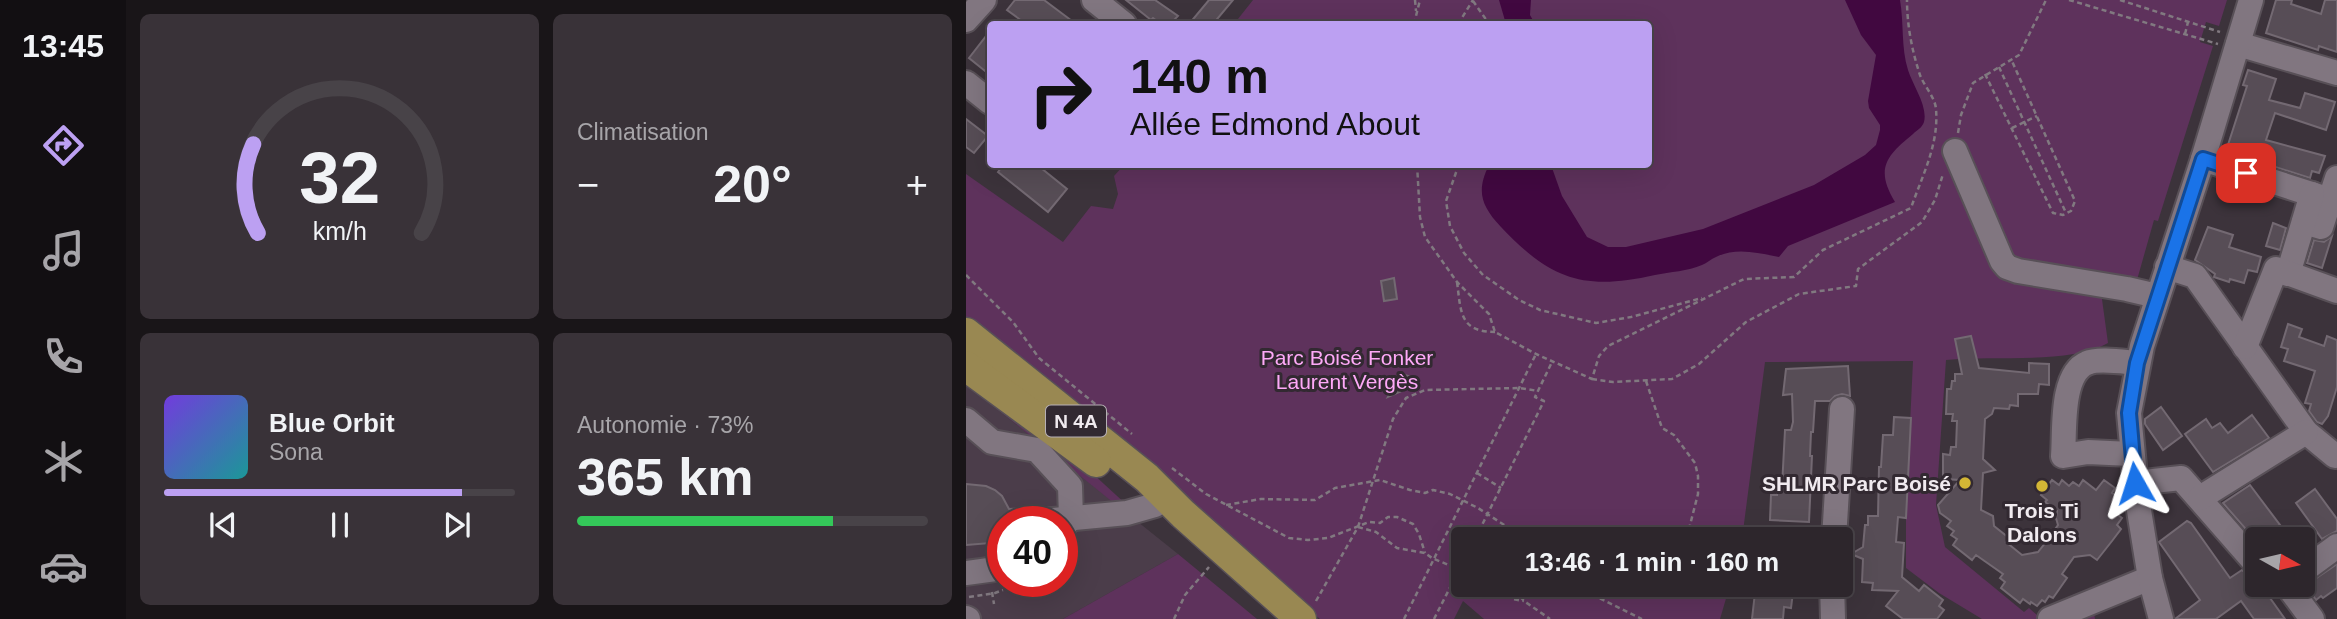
<!DOCTYPE html>
<html lang="fr">
<head>
<meta charset="utf-8">
<style>
	body { margin:0; font-family:Helvetica,sans-serif; background:#393238; color:#f1f3f6; height:100vh; display:flex; flex-direction:column; font-size:26px; white-space:nowrap }
	* { box-sizing:border-box; margin:0 }
	p { font-size:23px; color:#a7a5a9 }
	.icon { flex:none; width:38px; height:38px; fill:none; stroke:currentColor; stroke-width:2; stroke-linecap:round; stroke-linejoin:round }
	.map { position:relative; flex:1; overflow:hidden }
	.sheet { display:flex; flex-direction:column; gap:14px; padding:14px; background:#191518; width:840px }
	.sheet>* { flex:none }
	.hud { position:absolute; left:21px; top:21px; width:665px; height:147px; border-radius:7px; box-shadow:0 7px 28px #0002,0 0 0 2px #484348; background:#bca0f2; color:#111; overflow:hidden }
	.needle { width:46px; rotate:98deg }
	.controls { position:absolute; left:1279px; top:527px; display:grid; gap:14px }
	.controls a { display:grid; place-items:center; width:70px; height:70px; border-radius:7px; background:#2d262c; box-shadow:0 7px 28px #0002,0 0 0 2px #484348; font-size:35px }
	.speed { position:absolute; left:21px; top:506px; display:flex; gap:14px; font-size:35px; font-weight:700; text-align:center }
	.speed>* { display:grid; place-content:center; width:91px; height:91px; border-radius:50%; background:#2d262c; box-shadow:0 7px 28px #0002,0 0 0 2px #484348; line-height:1 }
	.speed .limit { border:10px solid #d22; background:#fff; color:#111 }
	.pin { position:absolute; display:grid; place-items:center; width:60px; height:60px; color:#fff; margin:-30px; border-radius:14px; box-shadow:0 4px 10px #0006 }
	.me { position:absolute; width:77px; margin:-38px; rotate:354deg; stroke-linejoin:round; filter:drop-shadow(0 0 5px #0008) }
	.turn { display:flex; align-items:center; gap:24px; height:147px; padding:0 28px; font-size:32px }
	.turn .icon { width:91px; height:91px; stroke-width:2.5 }
	.turn b { display:block; font-size:49px; line-height:60px }
	.big { font-size:52px; font-weight:700; line-height:1.1 }
	.sheet .widget { flex:1; display:flex; flex-direction:column; justify-content:center; gap:10px; min-width:0; padding:0 24px; border-radius:10px; background:#393238 }
	.sheet .dial { align-items:center; gap:0 }
	.dial svg { height:182px; overflow:visible; fill:none; stroke:#484348; stroke-width:7; stroke-linecap:round; text-anchor:middle }
	.dial text { fill:#f1f3f6; stroke:none }
	.song { display:flex; align-items:center; gap:21px }
	.cover { width:84px; height:84px; border-radius:10px; background:linear-gradient(135deg,hsl(260 70% 55%),hsl(180 70% 35%)) }
	.played { height:7px; border-radius:4px; background:linear-gradient(90deg,#bca0f2 85%,#484348 85%) }
	.keys { display:flex; justify-content:space-around; direction:ltr }
	.heat { display:flex; justify-content:space-between; align-items:center; font-size:38px; direction:ltr }
	.charge { height:10px; border-radius:5px; background:linear-gradient(90deg,#34c759 73%,#484348 0) }
	.sheet .tiles { flex:1; display:grid; gap:14px; grid-template-columns:repeat(2,1fr) }
	.trip { position:absolute; left:485px; top:527px; width:402px; height:70px; border-radius:7px; background:#2d262c; box-shadow:0 7px 28px #0002,0 0 0 2px #484348; font-weight:700; line-height:70px; text-align:center }
	main { display:flex; flex:1; min-height:0 }
	.tab-bar { display:flex; flex-direction:column; width:126px; justify-content:space-around; align-items:center; background:#120f12; color:#a7a5a9 }
	.tab-bar .icon { width:49px; height:49px }
	.tab-bar .selected { color:#bca0f2 }
	.tab-bar b { font-size:32px; color:#f1f3f6 }
	.map>svg:first-child { display:block }
</style>
</head>
<body>
<main>
<nav class="tab-bar">
<b>13:45</b>
<svg class="icon selected" aria-label="directions" viewBox="0 0 24 24"><path d="M12 3l9 9-9 9-9-9zM9 14v-3h6M13 9l2 2-2 2"/></svg>
<svg class="icon" aria-label="music" viewBox="0 0 24 24"><path d="M9 18V5l10-2v13"/><circle cx="6" cy="18" r="3"/><circle cx="16" cy="16" r="3"/></svg>
<svg class="icon" aria-label="phone" viewBox="0 0 24 24"><path d="M5 4h4l2 5-3 2q2 4 5 5l2-3 5 2v4C11 20 4 13 5 4z"/></svg>
<svg class="icon" aria-label="climate" viewBox="0 0 24 24"><path d="M12 3v18M4 7l16 10M4 17L20 7"/></svg>
<svg class="icon" aria-label="car" viewBox="0 0 24 24"><path d="M5 17H2v-5l4-1 3-4h7l3 4 3 1v5h-3M9 17h6M6 11h13"/><circle cx="7" cy="17" r="2"/><circle cx="17" cy="17" r="2"/></svg>
</nav>
<section class="sheet">
<div class="tiles">
<div class="widget dial"><svg viewBox="0 0 100 80">
<path d="M14 69A42 42 0 1 1 86 69"/>
<path d="M14 69A42 42 0 0 1 12 30" stroke="#bca0f2"/>
<text x="50" y="56" font-size="32" font-weight="700">32</text>
<text x="50" y="72" font-size="11">km/h</text>
</svg></div>
<div class="widget"><p>Climatisation</p>
<div class="heat"><a>−</a><b class="big">20°</b><a>+</a></div>
</div>
<div class="widget">
<div class="song"><i class="cover"></i><div><b>Blue Orbit</b><p>Sona</p></div></div>
<div class="played"></div>
<div class="keys"><svg class="icon" aria-label="previous" viewBox="0 0 24 24"><path d="M18 5L8 12l10 7zM5 5v14"/></svg><svg class="icon" aria-label="pause" viewBox="0 0 24 24"><path d="M8 5v14M16 5v14"/></svg><svg class="icon" aria-label="next" viewBox="0 0 24 24"><path d="M6 5l10 7-10 7zM19 5v14"/></svg></div>
</div>
<div class="widget"><p>Autonomie · 73%</p><b class="big">365 km</b><div class="charge"></div></div>
</div>
</section>
<div class="map">
<svg width="1371" height="619" viewBox="0 0 1371 619">
	<rect width="100%" height="100%" fill="#3c333b"/>
	<!-- built -->
	<path fill="#4b3d4a" fill-rule="evenodd" d="M0,384l212,170 -115,65h-97zM37,522h59v59h-59z"/>
	<!-- green -->
	<g fill="#5e325c">
		<path d="M287,0h974l-8,26 -13,-4 -6,20 13,4 -55,175 -4,-1 -17,60 -36,12 7,51c-39,22 -116,12 -162,17l-10,145 9,42 79,65 5,-4 8,7 45,-23 11,16 2,11h-113l-43,-26 -33,-25v-59l7,-148 -148,1 -23,177h-279v45l267,1 -10,34h-236l-21,-18 -9,18h-134l-354,-298v-147l97,68 28,-36 22,3 5,-15 -4,-18 10,-11 524,-1v-140h-414z"/>
		<polygon points="0,384 89,439 162,506 154,508"/>
		<polygon points="212,554 291,619 97,619"/>
	</g>
	<!-- water -->
	<g fill="#410840">
		<polygon points="533,0 565,0 564,15 569,24 540,24"/>
		<path d="M879,0h55c4,23 1,48 8,70 5,16 20,36 16,52 -2,6 -7,8 -11,12 -27,22 -38,35 -18,68l-107,44 -9,11c-21,-4 -43,-10 -63,0 -5,2 -9,6 -14,8 -14,6 -32,7 -47,10 -71,16 -104,5 -154,-48 -20,-21 -25,-36 -12,-62h62l11,31 25,41 21,10h18l77,-18 111,-44 51,-30 11,-10 4,-15v-5l-11,-17 -1,-7 8,-46 -15,-20z"/>
	</g>
	<!-- building -->
	<g fill="#574d56" stroke="#736972" stroke-width="2">
		<polygon points="49,0 78,0 110,24 60,24 41,10"/>
		<polygon points="160,0 189,0 212,16 204,24 195,24 187,18 185,20"/>
		<polygon points="243,0 267,0 247,24 223,24"/>
		<polygon points="1310,0 1326,0 1325,4 1355,14 1359,0 1371,0 1371,52 1353,46 1352,50 1300,33"/>
		<polygon points="24,31 24,75 3,58"/>
		<polygon points="1282,70 1310,79 1303,100 1334,108 1339,93 1369,102 1360,130 1309,113 1300,140 1359,156 1353,173 1346,171 1344,178 1260,151 1281,86 1277,85"/>
		<polygon points="0,119 22,136 8,153 0,147"/>
		<polygon points="38,164 70,164 101,189 82,212 32,172"/>
		<polygon points="1307,223 1320,228 1314,250 1300,246"/>
		<polygon points="1242,227 1267,235 1263,247 1295,257 1291,272 1282,270 1278,283 1264,279 1263,282 1248,277 1249,274 1229,260"/>
		<polygon points="1366,236 1356,268 1341,263 1348,240 1358,242"/>
		<polygon points="428,278 431,299 418,301 415,281"/>
		<polygon points="1322,324 1336,329 1333,337 1358,346 1361,336 1371,340 1371,387 1362,416 1356,424 1351,422 1343,411 1345,404 1339,403 1349,371 1318,361 1322,349 1315,347"/>
		<polygon points="1005,336 1013,368 1063,373 1063,363 1083,364 1083,385 1073,384 1072,394 1052,394 1052,406 1044,405 1043,409 1028,408 1026,414 1019,419 1017,459 1029,470 1017,473 1015,510 1027,516 1028,526 1043,538 1040,542 1056,555 1072,552 1080,542 1092,525 1090,518 1091,511 1079,502 1081,500 1075,495 1086,480 1093,485 1096,480 1103,486 1107,482 1113,486 1117,480 1130,490 1138,480 1149,488 1146,493 1152,497 1144,509 1156,518 1151,525 1155,529 1146,541 1131,560 1124,555 1108,557 1096,574 1101,578 1087,598 1083,596 1079,602 1076,600 1071,606 1065,602 1064,604 1057,599 1054,603 1035,588 1039,582 1034,578 1037,574 1010,555 1006,560 987,545 991,539 985,535 988,531 981,526 985,521 974,513 972,505 994,480 977,479 977,454 984,455 985,447 990,447 991,421 986,421 987,414 980,414 981,389 985,389 986,381 989,381 989,374 996,374 989,339"/>
		<polygon points="882,366 884,396 876,394 869,396 864,401 849,401 847,432 845,432 844,456 846,456 843,522 804,520 805,495 811,495 811,487 816,487 819,430 825,430 827,422 826,394 817,395 820,369"/>
		<polygon points="435,374 449,378 445,387 422,397"/>
		<polygon points="1195,407 1216,436 1197,450 1179,424 1179,419"/>
		<polygon points="1286,415 1303,438 1247,472 1219,434 1240,419 1246,428 1254,423 1262,433"/>
		<polygon points="928,417 945,418 940,518 932,517 930,542 938,543 936,577 953,591 958,585 977,600 973,606 978,610 971,619 937,619 920,606 932,591 906,590 907,583 896,582 897,559 885,554 897,547 899,525 902,525 902,516 912,516 913,467 915,467 917,435 927,435"/>
		<polygon points="0,484 20,486 29,490 36,496 43,509 60,508 53,515 51,522 37,522 37,553 25,555 24,543 0,545"/>
		<polygon points="1284,485 1314,525 1312,526 1321,539 1292,539 1292,543 1257,503"/>
		<polygon points="1349,489 1371,519 1371,531 1356,539 1330,503"/>
		<polygon points="1221,521 1225,523 1264,578 1276,570 1287,580 1292,580 1292,584 1294,584 1319,619 1288,619 1275,601 1250,619 1209,619 1234,600 1193,542"/>
		<polygon points="1371,564 1371,588 1357,598 1355,596 1350,600 1340,585"/>
		<polygon points="790,584 828,584 825,608 818,607 817,619 786,619"/>
	</g>
	<g fill="none" stroke-linecap="round" stroke-linejoin="round">
		<!-- minor casing -->
		<g stroke="#585057" stroke-width="28">
			<g id="minor">
				<polyline points="128,0 158,24"/>
				<polyline points="0,20 18,0"/>
				<polyline points="1272,44 1371,73"/>
				<polyline points="0,83 24,102"/>
				<polyline points="989,151 1036,261 1041,267 1052,271 1161,289 1191,296"/>
				<polyline points="1237,159 1364,200"/>
				<polyline points="1338,222 1355,227 1371,178"/>
				<polyline points="1201,267 1229,276 1340,432 1369,456"/>
				<polyline points="1322,274 1346,194"/>
				<polyline points="1279,347 1310,269 1371,291"/>
				<polyline points="0,420 26,442 71,450 104,486 105,518 96,528"/>
				<path d="M1165,454l-43,-2 -25,4c2,-24 -3,-82 24,-93 11,-5 37,-1 50,0"/>
				<polyline points="1169,483 1215,478 1292,566"/>
				<polyline points="1234,498 1340,432"/>
				<polyline points="66,522 161,513 189,505"/>
				<polyline points="868,539 876,409"/>
				<polyline points="1337,571 1371,546"/>
				<polyline points="0,573 37,568"/>
				<polyline points="866,584 867,619"/>
				<polyline points="1320,584 1346,619"/>
				<polyline points="0,618 2,619"/>
				<polyline points="1084,619 1184,578"/>
				<polyline points="1195,619 1184,578 1171,498 1163,413 1176,346 1237,159 1285,0"/>
			</g>
		</g>
		<!-- major casing -->
		<g stroke="#585057" stroke-width="33">
			<g id="major">
				<polyline points="0,333 181,478 217,514 335,619"/>
				<polyline points="0,366 130,462"/>
			</g>
		</g>
		<!-- path -->
		<g stroke="#817980" stroke-width="2.5" stroke-dasharray="5 3.5" stroke-linecap="butt">
			<polyline points="449,0 450,11"/>
			<polyline points="1103,0 1252,44"/>
			<polyline points="1154,0 1254,32"/>
			<polyline points="507,1 519,18 521,24"/>
			<polyline points="448,24 454,0"/>
			<polyline points="492,24 507,0"/>
			<polyline points="1219,34 1222,22"/>
			<polyline points="1033,67 1100,213"/>
			<polyline points="1019,74 1087,213 1097,215 1105,211 1109,201 1045,59"/>
			<polyline points="1046,128 1071,116"/>
			<polyline points="992,133 995,115 1007,83 1053,55 1080,0"/>
			<path d="M451,164l3,53 5,20 32,45 32,32 6,18 41,22 56,25 7,-23 9,-10 136,-67 50,-2 29,-27 88,-42c11,-32 28,-63 25,-99 -1,-12 -12,-23 -16,-34 -8,-24 -13,-50 -13,-75"/>
			<polyline points="493,164 480,201 484,226 498,253 517,275 553,300 574,310 630,323 665,317 736,298"/>
			<polyline points="0,275 47,322 73,358 166,434"/>
			<path d="M491,282c4,29 2,50 38,50"/>
			<polyline points="626,379 647,382 706,379 733,364 780,322 833,294 890,286 892,269 956,222 969,200 977,174"/>
			<polyline points="680,381 696,428 708,435 729,463 732,476 732,494 724,525 725,533 730,539"/>
			<polyline points="206,468 240,494 323,538 342,540 362,538 403,522 414,523 422,517 431,517 447,524 453,534 459,553"/>
			<polyline points="511,473 535,488"/>
			<polyline points="260,505 295,499 349,500 369,488 414,480 444,490 459,493 467,490 484,494 512,508 560,539"/>
			<polyline points="392,527 410,532 431,548 459,553 466,558 497,571"/>
			<polyline points="509,539 578,401 569,397 586,362"/>
			<polyline points="780,539 784,535"/>
			<polyline points="528,584 546,599 558,601"/>
			<polyline points="543,584 558,601 584,619"/>
			<polyline points="613,584 627,595 676,619"/>
			<polyline points="26,592 28,604"/>
			<polyline points="3,597 29,593 37,590"/>
			<polyline points="350,601 392,527 427,419 440,398 459,390 554,388 572,391"/>
			<polyline points="208,619 219,595 243,567"/>
			<polyline points="438,619 570,354"/>
			<polyline points="468,619 497,562"/>
		</g>
		<!-- minor -->
		<use href="#minor" stroke="#817680" stroke-width="24"/>
		<!-- major -->
		<use href="#major" stroke="#998852" stroke-width="30"/>
	</g>
	<g fill="none" stroke-linecap="round" stroke-linejoin="round">
		<!-- route casing -->
		<g stroke="#114b97" stroke-width="18">
			<polyline id="route" points="1169,483 1163,413 1171,363 1237,159 1280,173"/>
		</g>
		<!-- route -->
		<use href="#route" stroke="#1a73e8" stroke-width="12"/>
	</g>
	<!-- markers -->
	<g fill="#d3b635" stroke="#322931" stroke-width="2.5">
		<circle cx="999" cy="483" r="7"/>
		<circle cx="1076" cy="486" r="7"/>
	</g>
	<g text-anchor="middle" dominant-baseline="central" stroke-width="6" stroke-linejoin="round" paint-order="stroke">
		<!-- shield labels -->
		<rect fill="#322931" stroke="#b7b0b6" stroke-width="2" x="80" y="405.5" width="60" height="31" rx="5"/>
		<g font-size="19" font-weight="bold" fill="#f0eaef">
			<text x="110" y="421">N 4A</text>
		</g>
		<!-- park labels -->
		<g font-size="21" fill="#fea9f8" stroke="#322931">
			<text x="381" y="357">Parc Boisé Fonker<tspan x="381" dy="24">Laurent Vergès</tspan></text>
		</g>
		<!-- poi labels -->
		<g font-size="21" font-weight="bold" fill="#f0eaef" stroke="#322931" text-anchor="end">
			<text x="985" y="483">SHLMR Parc Boisé</text>
			<text x="1076" y="510" text-anchor="middle">Trois Ti<tspan x="1076" dy="24">Dalons</tspan></text>
		</g>
	</g>
</svg>
<div class="controls">
<a><svg class="needle" viewBox="-14 -14 28 28"><path d="M0-13l5 13h-10z" fill="#e53935"/><path d="M0 13l5-13h-10z" fill="#a7a5a9"/></svg></a>
</div>
<div class="speed"><div class="limit">40</div></div>
<div class="pin" style="left:1280px;top:173px;background:#d93025"><svg class="icon" aria-label="arrive" viewBox="0 0 24 24"><path d="M6 21V4h12l-3 4 3 4H6"/></svg></div>
<svg class="me" style="left:1169px;top:483px" viewBox="-20 -20 40 40"><path d="M0-17L14 15 0 8-14 15z" fill="#1a73e8" stroke="#fff" stroke-width="4"/></svg>
<div class="trip">13:46 · 1 min · 160 m</div>
<div class="hud">
<div class="turn"><svg class="icon" aria-label="right" viewBox="0 0 24 24"><path d="M7 20v-9h11M14 6l5 5-5 5"/></svg><div><b>140 m</b>Allée Edmond About</div></div>
</div>
</div>
</main>
</body>
</html>
